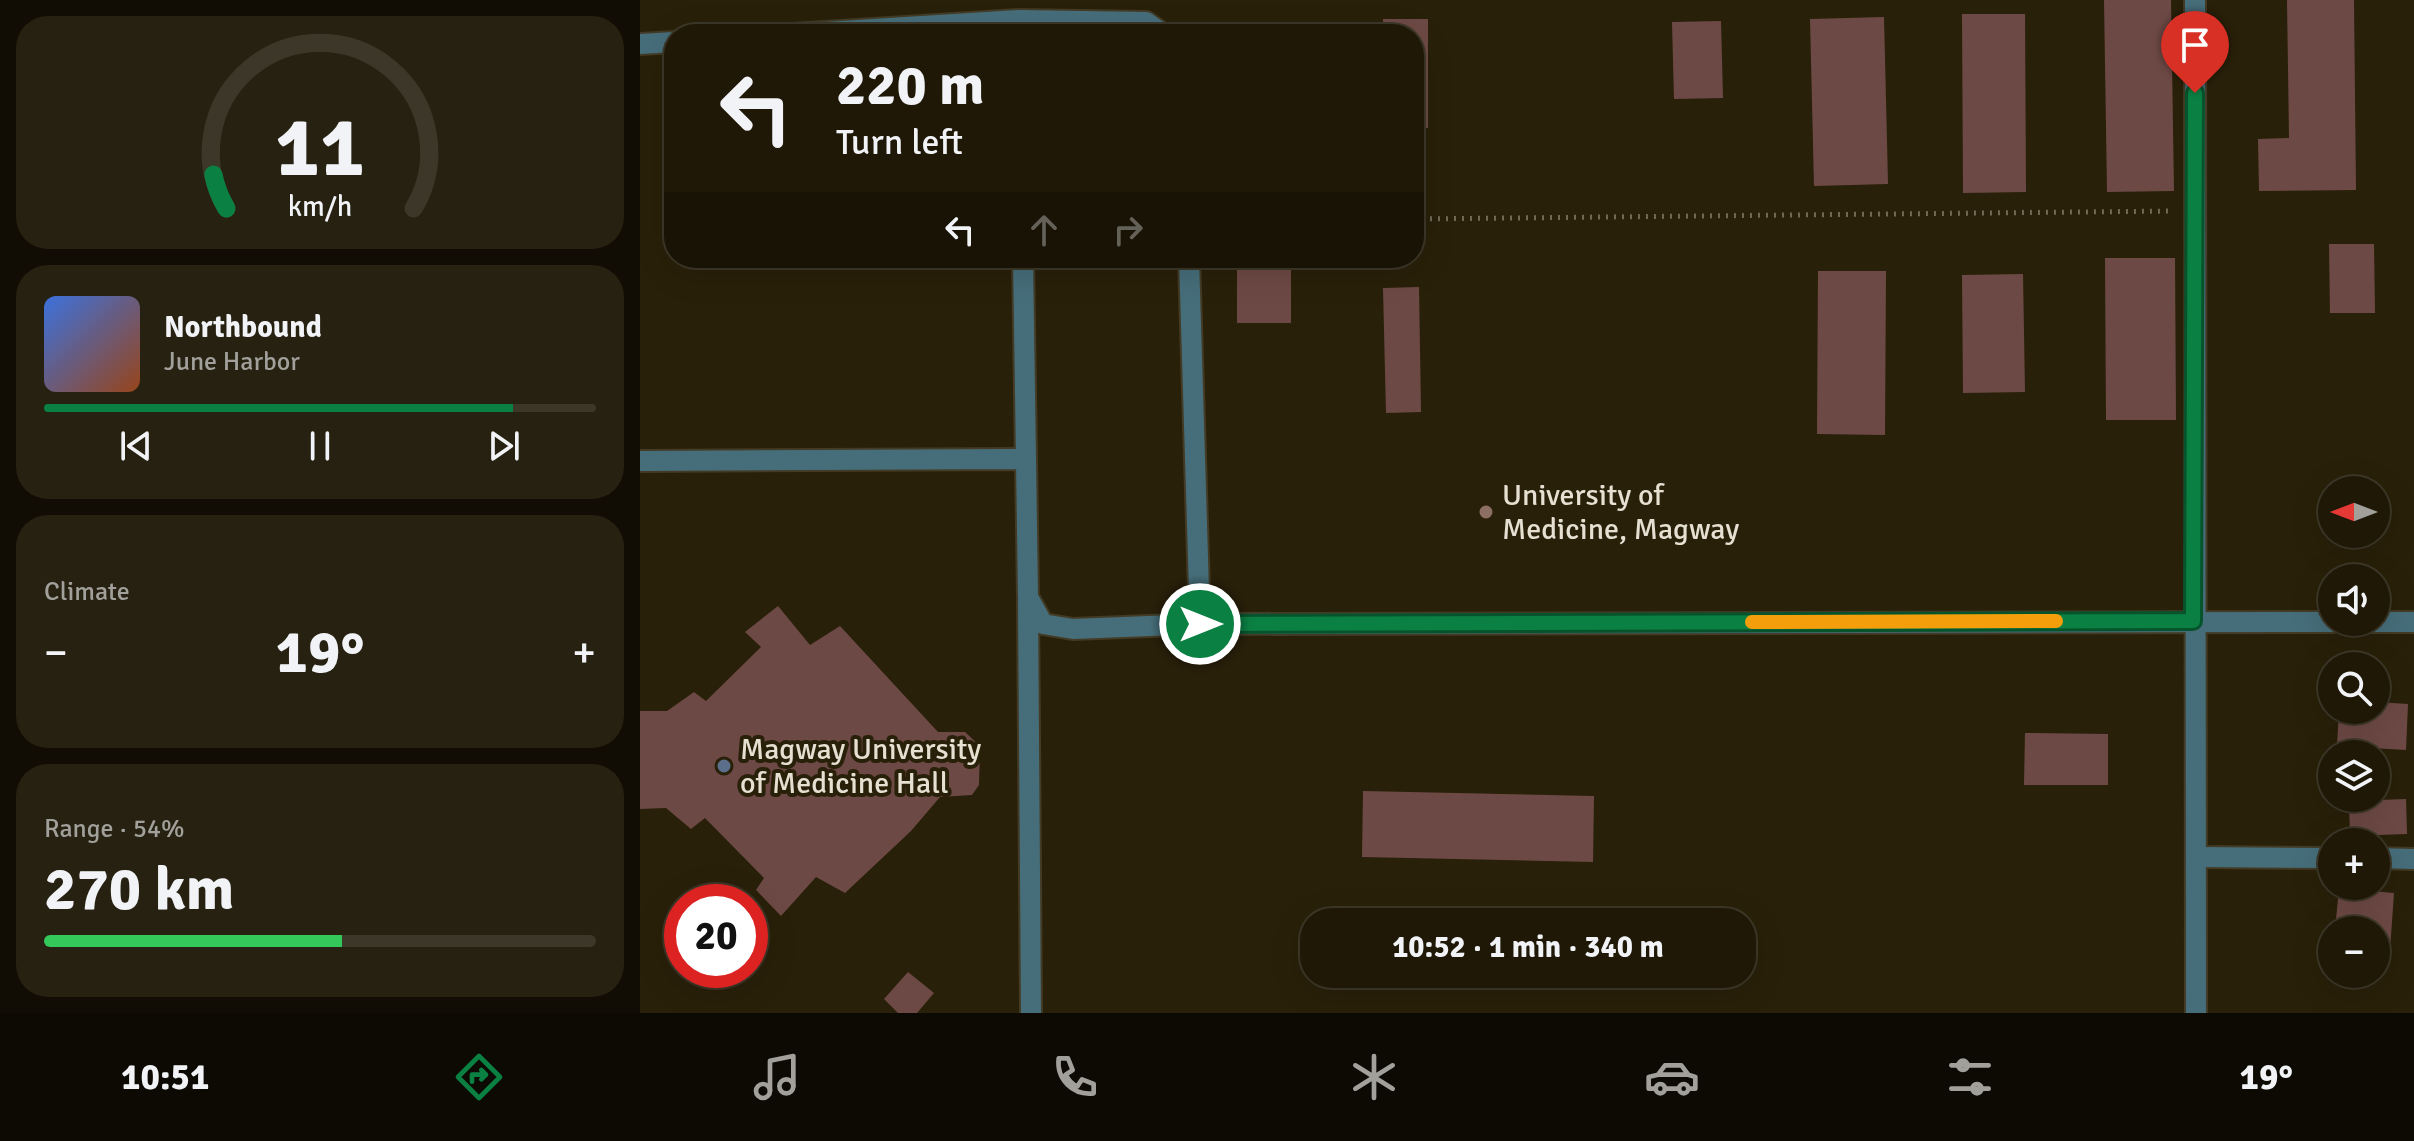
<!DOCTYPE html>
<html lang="en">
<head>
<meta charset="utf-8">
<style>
	body { margin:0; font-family:Signika,sans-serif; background:#272111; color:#f1f3f6; height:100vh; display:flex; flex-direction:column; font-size:30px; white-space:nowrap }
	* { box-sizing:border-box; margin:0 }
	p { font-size:26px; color:#a1a09b }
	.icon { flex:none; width:44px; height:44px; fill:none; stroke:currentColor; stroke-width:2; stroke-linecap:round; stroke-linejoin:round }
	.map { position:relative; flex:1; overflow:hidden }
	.drawer { display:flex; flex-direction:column; gap:16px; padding:16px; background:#110d04; width:640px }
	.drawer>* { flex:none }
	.banner { position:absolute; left:24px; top:24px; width:760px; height:244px; border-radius:32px; box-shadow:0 8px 32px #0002,0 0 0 2px #3c3728; background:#1f1807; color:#f1f3f6; overflow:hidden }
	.needle { width:52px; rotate:270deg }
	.fabs { position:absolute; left:1678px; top:476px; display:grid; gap:16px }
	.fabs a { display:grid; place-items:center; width:72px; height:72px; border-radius:50%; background:#1f1807; box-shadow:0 8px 32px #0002,0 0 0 2px #3c3728; font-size:40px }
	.speed { position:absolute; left:24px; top:884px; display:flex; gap:16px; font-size:40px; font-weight:700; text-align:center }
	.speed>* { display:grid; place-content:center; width:104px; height:104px; border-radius:50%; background:#1f1807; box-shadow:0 8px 32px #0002,0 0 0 2px #3c3728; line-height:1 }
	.speed .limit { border:12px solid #d22; background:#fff; color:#111 }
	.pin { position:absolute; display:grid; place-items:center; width:68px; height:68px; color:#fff; margin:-82px -34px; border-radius:50% 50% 50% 0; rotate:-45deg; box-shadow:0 0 8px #0007 }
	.pin .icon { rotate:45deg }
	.me { position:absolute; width:88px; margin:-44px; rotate:90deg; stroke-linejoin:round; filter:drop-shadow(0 0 6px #0008) }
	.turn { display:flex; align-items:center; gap:28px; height:168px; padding:0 40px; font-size:36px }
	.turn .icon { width:104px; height:104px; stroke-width:2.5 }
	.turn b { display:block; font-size:56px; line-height:68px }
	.lanes { display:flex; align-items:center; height:76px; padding:0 40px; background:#0003; justify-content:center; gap:40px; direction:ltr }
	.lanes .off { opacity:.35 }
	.big { font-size:60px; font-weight:700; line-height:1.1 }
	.drawer .tile { flex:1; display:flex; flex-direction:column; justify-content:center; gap:12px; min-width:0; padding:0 28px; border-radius:32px; background:#272111 }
	.drawer .dial { align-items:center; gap:0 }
	.dial svg { height:208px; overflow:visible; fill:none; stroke:#3c3728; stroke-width:7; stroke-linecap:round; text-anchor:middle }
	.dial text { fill:#f1f3f6; stroke:none }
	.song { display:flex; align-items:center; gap:24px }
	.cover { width:96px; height:96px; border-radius:12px; background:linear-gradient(135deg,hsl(220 70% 55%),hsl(20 70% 35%)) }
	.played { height:8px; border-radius:4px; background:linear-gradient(90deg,#0b8043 85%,#3c3728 85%) }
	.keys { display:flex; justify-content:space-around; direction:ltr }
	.heat { display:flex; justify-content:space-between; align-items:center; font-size:44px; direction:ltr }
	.charge { height:12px; border-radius:6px; background:linear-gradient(90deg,#34c759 54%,#3c3728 0) }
	.trip { position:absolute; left:660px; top:908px; width:456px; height:80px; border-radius:32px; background:#1f1807; box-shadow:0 8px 32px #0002,0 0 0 2px #3c3728; font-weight:700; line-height:80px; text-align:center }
	.dock { display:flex; height:128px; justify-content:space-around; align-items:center; background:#0c0a03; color:#a1a09b }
	.dock .icon { width:56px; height:56px }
	.dock .current { color:#0b8043 }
	.dock b { font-size:36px; color:#f1f3f6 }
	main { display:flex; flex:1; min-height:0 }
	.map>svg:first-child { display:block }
</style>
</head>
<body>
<main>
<section class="drawer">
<div class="tile dial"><svg viewBox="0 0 100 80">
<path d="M14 69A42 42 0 1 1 86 69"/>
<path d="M14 69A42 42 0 0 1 9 56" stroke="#0b8043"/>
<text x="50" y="56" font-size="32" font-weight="700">11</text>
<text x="50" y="72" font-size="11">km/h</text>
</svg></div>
<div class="tile">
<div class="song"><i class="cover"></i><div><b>Northbound</b><p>June Harbor</p></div></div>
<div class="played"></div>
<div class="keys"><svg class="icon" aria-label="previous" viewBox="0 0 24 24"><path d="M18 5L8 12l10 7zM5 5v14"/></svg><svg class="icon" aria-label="pause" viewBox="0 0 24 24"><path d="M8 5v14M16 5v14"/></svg><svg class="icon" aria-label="next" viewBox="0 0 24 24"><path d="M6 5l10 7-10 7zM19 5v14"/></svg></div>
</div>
<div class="tile"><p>Climate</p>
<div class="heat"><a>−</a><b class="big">19°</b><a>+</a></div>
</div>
<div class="tile"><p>Range · 54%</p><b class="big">270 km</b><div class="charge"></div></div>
</section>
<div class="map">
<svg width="1774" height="1013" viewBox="0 0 1774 1013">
	<rect width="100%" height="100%" fill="#292009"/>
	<!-- building -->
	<g fill="#6d4945">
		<polygon points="1464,0 1531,0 1534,191 1467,192"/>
		<polygon points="1647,0 1714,0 1716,190 1619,191 1618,139 1649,138"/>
		<polygon points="1322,14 1385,14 1386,192 1323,193"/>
		<polygon points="1244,17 1248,184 1174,186 1170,19"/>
		<polygon points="743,19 788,19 788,128 774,128 774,34 743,34"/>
		<polygon points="1081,21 1083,98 1034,99 1032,22"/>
		<polygon points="1689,244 1734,244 1735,313 1690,313"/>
		<polygon points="564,258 589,258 590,270 564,270"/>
		<rect x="597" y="258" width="54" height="65"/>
		<polygon points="1465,258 1535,258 1536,420 1466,420"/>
		<polygon points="1178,271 1246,271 1245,435 1177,434"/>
		<polygon points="1383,274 1385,392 1323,393 1322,275"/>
		<polygon points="779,287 781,412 746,413 743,288"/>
		<polygon points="138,606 170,645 200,626 298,732 325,732 340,746 339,785 332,795 300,797 271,831 205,893 176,877 141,916 116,890 124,878 65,818 51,829 26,808 0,809 0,711 27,711 54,692 66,701 121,647 105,632"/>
		<polygon points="1736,702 1768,704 1766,750 1697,746 1699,710 1736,710"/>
		<polygon points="1385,733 1468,734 1468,785 1384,785"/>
		<polygon points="723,791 954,796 953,862 722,857"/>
		<polygon points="1766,799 1767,834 1710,836 1709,801"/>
		<polygon points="1699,888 1754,893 1750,950 1736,949 1736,930 1695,930"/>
		<polygon points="268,972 294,993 277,1013 258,1013 244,999"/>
	</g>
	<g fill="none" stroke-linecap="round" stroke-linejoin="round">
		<!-- minor casing -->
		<g stroke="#433b25" stroke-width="24">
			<g id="minor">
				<polyline points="1555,0 1556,1013"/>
				<polyline points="153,34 378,20 506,22 523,34"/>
				<polyline points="0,44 34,42"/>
				<polyline points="383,258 386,459"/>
				<polyline points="549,258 560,624"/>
				<polyline points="0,461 386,459 388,597 403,624 433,629 560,624 1692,622"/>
				<polyline points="388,601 391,1013"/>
				<polyline points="1710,622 1774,622"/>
				<polyline points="1557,857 1692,858"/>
				<polyline points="1736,858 1774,859"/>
			</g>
		</g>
		<!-- path -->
		<polyline stroke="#716956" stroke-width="5" stroke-dasharray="2 6" stroke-linecap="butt" points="774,219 1533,211"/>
		<!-- minor -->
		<use href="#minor" stroke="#466e7a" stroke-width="20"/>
	</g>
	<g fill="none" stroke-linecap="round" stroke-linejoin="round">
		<!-- route casing -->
		<g stroke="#07532c" stroke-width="20">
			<polyline id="route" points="560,624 1553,621 1555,93"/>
		</g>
		<!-- route -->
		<use href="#route" stroke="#0b8043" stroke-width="14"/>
		<!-- slow -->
		<polyline stroke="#f59e0b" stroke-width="14" points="1112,622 1416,621"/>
	</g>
	<!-- markers -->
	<circle fill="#8d6e63" stroke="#292009" stroke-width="3" cx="846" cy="512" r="8"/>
	<circle fill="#5c6f8a" stroke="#292009" stroke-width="3" cx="84" cy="766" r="8"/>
	<g text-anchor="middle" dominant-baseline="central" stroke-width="8" stroke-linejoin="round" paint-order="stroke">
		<!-- poi labels -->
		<g font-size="30" fill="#e6e0d2" stroke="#292009" text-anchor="start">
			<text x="862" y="495">University of<tspan x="862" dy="34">Medicine, Magway</tspan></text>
			<text x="100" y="749">Magway University<tspan x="100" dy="34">of Medicine Hall</tspan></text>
		</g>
	</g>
</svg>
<div class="fabs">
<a><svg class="needle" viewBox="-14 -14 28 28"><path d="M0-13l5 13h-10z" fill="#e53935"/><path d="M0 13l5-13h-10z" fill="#a1a09b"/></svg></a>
<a><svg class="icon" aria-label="sound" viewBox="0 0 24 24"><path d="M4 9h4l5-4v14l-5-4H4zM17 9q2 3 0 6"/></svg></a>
<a><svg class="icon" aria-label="search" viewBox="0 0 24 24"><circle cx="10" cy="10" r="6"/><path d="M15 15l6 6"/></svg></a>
<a><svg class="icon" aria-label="layers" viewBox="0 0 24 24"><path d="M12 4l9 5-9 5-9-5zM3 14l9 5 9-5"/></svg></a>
<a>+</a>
<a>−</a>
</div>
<div class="speed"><div class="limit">20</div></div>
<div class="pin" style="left:1555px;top:93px;background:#d93025"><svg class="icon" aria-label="arrive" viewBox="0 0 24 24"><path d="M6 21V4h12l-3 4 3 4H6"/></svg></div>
<svg class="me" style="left:560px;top:624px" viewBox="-20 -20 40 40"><circle r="17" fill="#0b8043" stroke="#fff" stroke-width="3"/><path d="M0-11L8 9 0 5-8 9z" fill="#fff"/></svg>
<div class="trip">10:52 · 1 min · 340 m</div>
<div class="banner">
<div class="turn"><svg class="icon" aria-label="left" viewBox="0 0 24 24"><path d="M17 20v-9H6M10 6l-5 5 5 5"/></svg><div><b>220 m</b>Turn left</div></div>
<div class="lanes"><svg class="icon" aria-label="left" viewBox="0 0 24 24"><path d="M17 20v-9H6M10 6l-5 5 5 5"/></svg><svg class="icon off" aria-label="ahead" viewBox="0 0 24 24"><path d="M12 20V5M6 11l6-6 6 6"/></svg><svg class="icon off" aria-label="right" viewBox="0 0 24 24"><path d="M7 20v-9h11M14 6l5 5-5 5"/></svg></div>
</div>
</div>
</main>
<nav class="dock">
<b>10:51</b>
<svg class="icon current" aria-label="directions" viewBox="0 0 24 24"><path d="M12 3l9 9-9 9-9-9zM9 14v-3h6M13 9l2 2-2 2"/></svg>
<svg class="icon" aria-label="music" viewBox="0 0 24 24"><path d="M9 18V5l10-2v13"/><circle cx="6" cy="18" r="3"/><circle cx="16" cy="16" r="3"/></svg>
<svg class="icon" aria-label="phone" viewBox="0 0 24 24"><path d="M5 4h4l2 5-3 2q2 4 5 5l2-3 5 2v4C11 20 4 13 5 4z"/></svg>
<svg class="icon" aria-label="climate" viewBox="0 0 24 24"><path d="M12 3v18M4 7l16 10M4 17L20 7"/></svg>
<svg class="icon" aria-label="car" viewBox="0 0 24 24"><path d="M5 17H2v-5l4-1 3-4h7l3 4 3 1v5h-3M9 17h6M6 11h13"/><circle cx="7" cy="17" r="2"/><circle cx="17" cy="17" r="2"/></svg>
<svg class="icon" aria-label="filters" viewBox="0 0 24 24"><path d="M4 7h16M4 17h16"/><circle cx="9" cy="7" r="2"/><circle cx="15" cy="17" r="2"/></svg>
<b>19°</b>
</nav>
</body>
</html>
